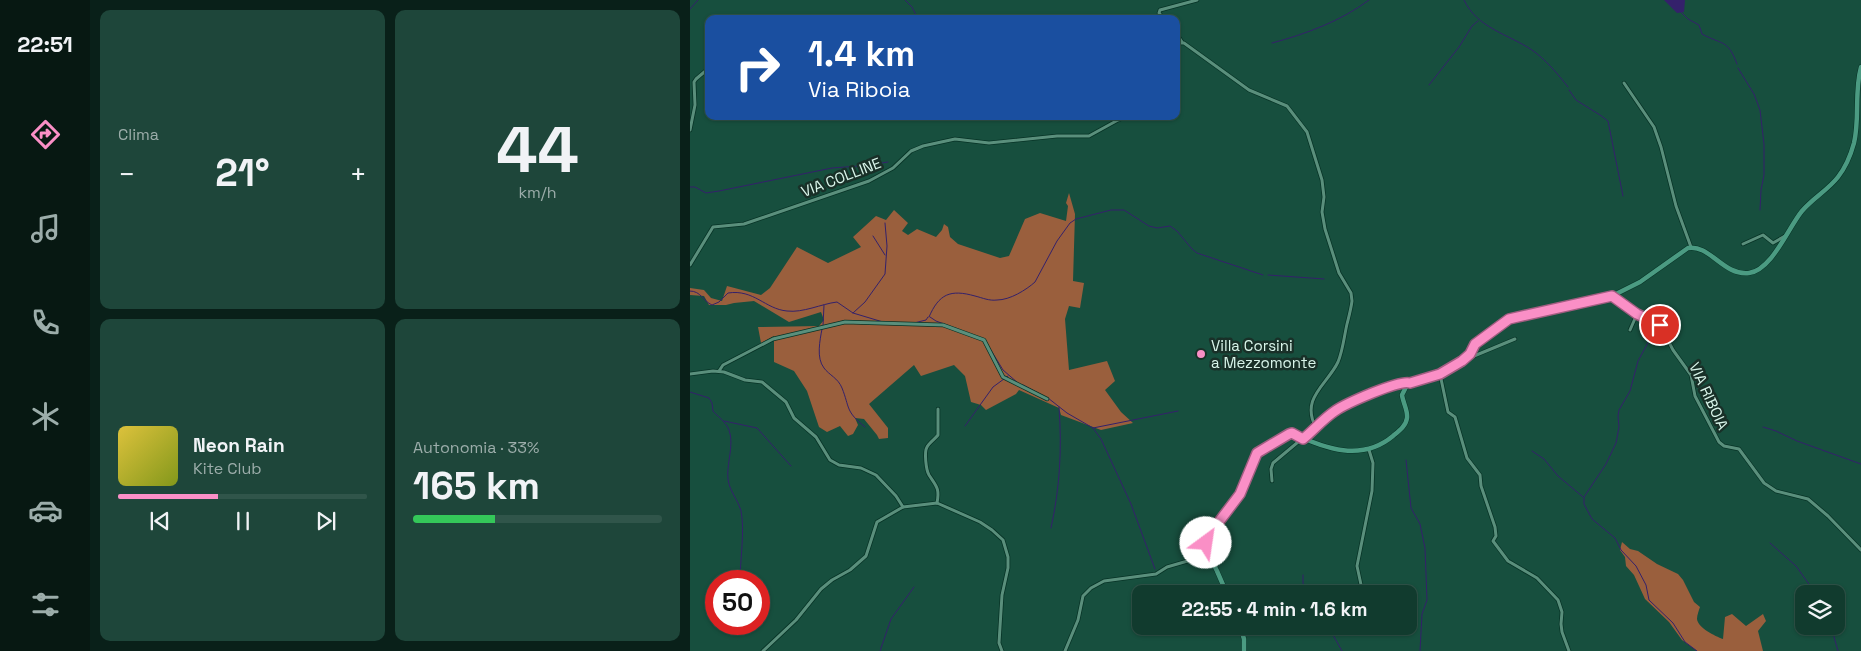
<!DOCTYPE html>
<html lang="it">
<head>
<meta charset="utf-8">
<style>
	body { margin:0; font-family:"Space Grotesk",sans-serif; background:#1e463a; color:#f1f3f6; height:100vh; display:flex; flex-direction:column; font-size:19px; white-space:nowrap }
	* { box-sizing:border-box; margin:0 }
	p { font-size:16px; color:#9cadaa }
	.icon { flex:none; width:28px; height:28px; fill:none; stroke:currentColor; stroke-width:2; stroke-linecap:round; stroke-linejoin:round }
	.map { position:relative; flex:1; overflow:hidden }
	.details { display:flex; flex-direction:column; gap:10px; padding:10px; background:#092019; width:600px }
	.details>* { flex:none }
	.guide { position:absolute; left:15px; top:15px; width:475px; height:105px; border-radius:10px; box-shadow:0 1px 4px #0004,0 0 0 1px #30554a; background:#1a4fa0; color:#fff; overflow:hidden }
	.buttons { position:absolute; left:1105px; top:585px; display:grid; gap:10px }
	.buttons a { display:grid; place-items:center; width:50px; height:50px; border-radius:10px; background:#113b2e; box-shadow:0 1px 4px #0004,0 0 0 1px #30554a; font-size:25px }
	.speed { position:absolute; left:15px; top:570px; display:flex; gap:10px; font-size:25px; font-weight:700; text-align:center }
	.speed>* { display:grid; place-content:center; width:65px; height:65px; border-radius:50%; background:#113b2e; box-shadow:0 1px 4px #0004,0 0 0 1px #30554a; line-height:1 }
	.speed .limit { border:8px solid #d22; background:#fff; color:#111 }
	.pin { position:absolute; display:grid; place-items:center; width:42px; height:42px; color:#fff; margin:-21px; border:2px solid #fff; border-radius:50%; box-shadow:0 1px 5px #0007 }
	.me { position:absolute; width:55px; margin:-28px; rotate:31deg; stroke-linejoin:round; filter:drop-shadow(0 0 4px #0008) }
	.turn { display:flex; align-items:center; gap:18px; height:105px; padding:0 20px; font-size:22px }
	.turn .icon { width:65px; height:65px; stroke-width:2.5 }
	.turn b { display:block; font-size:35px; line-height:42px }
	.big { font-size:38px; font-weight:800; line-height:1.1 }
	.details .widget { flex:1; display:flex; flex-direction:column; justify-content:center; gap:8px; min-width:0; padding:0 18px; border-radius:10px; background:#1e463a }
	.details .dial { align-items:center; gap:0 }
	.dial b { font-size:65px; line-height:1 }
	.song { display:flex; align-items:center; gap:15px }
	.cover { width:60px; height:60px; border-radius:8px; background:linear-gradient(135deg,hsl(50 70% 55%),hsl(70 70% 35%)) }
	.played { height:5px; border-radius:2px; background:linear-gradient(90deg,#fa8fc6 40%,#30554a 40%) }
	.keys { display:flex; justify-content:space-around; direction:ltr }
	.heat { display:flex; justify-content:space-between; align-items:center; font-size:28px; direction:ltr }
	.charge { height:8px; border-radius:4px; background:linear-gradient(90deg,#34c759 33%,#30554a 0) }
	.details .tiles { flex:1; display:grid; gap:10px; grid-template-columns:repeat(2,1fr) }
	.trip { position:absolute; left:442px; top:585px; width:285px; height:50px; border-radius:10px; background:#113b2e; box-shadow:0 1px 4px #0004,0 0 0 1px #30554a; font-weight:800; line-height:50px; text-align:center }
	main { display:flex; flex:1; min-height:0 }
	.dock { display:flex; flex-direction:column; width:90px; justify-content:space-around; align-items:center; background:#071812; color:#9cadaa }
	.dock .icon { width:35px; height:35px }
	.dock .current { color:#fa8fc6 }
	.dock b { font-size:22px; color:#f1f3f6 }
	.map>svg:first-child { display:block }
</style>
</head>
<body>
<main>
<nav class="dock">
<b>22:51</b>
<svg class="icon current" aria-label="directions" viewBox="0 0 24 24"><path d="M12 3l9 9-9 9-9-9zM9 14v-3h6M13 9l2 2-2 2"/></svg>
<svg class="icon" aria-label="music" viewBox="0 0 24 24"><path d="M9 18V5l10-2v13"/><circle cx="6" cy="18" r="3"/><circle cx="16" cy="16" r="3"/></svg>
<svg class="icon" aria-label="phone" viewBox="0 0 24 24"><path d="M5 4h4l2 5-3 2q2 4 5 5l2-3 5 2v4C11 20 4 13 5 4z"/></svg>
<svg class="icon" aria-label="climate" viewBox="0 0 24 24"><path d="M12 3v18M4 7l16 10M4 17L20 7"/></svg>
<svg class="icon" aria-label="car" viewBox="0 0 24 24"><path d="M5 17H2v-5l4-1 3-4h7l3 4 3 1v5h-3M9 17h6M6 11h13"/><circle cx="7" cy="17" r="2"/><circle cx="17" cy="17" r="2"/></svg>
<svg class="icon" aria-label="filters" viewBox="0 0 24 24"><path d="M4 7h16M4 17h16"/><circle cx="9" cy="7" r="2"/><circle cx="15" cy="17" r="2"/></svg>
</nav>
<section class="details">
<div class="tiles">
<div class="widget"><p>Clima</p>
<div class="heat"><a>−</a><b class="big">21°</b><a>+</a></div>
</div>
<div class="widget dial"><b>44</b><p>km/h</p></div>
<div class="widget">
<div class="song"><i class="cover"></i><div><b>Neon Rain</b><p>Kite Club</p></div></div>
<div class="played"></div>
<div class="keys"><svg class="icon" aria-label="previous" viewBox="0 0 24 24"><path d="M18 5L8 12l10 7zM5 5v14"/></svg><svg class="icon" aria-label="pause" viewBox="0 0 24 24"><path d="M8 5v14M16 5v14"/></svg><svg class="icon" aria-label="next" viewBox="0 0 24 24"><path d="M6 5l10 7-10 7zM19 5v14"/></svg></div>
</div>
<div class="widget"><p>Autonomia · 33%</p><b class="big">165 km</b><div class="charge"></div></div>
</div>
</section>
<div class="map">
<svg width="1171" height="651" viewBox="0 0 1171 651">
	<rect width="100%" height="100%" fill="#174f3e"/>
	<!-- green -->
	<g fill="#9a5f3d">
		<polygon points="379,193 385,214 383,281 394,283 390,308 379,306 375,319 379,370 417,361 425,381 415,390 431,412 443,423 411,430 371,415 369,408 329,390 326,394 296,410 291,405 281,402 275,376 264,365 231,376 224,365 179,404 198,428 198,438 189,439 187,435 174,419 165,418 168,425 163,434 158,436 150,426 137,432 129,427 117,391 104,371 84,362 84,336 71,343 68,327 129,326 134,320 131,312 99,322 64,301 44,303 36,305 19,305 14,296 0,295 0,288 14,290 21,298 32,301 37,286 71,295 80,288 107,247 138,263 171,247 163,237 186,216 196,220 204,210 218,223 212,231 218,235 227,229 246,237 252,230 254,224 258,227 260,237 268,244 310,258 319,256 335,219 350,213 376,221 378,206 376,203"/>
		<path d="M932,542l8,7 8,2 19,13 21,10 5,6 11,22 6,5c-1,3 -3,8 -3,12 1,9 18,17 26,20l2,-22 7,-3 14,12 17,-12 3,7 -8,10 5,20h-66l-15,-11 -13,-18 -24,-23 -11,-24 -8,-9 -1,-9 -5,-7z"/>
	</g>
	<!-- water -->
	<polygon fill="#34216b" points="974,0 995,0 994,12 987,13"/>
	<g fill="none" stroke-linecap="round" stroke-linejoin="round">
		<!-- stream -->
		<g stroke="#34216b" stroke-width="1">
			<polyline points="215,0 222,7 228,19"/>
			<path d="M774,0c13,28 44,34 68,50 13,9 26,24 36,37"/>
			<polyline points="0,9 8,0"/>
			<path d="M991,12l7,7 11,6 3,9c20,11 26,5 35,30"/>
			<path d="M582,43c34,-9 69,-22 97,-43"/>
			<polyline points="1048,68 1064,94 1070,110 1074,144 1074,175 1071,190 1070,210"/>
			<polyline points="739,85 769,47 782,26 788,21"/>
			<polyline points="879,90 886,100 910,115 918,121 933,196"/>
			<polyline points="173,166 198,162"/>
			<polyline points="0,187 5,187 16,193 29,191 142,168 169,166"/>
			<polyline points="183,236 195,255"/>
			<polyline points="578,275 634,279"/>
			<path d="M0,291c11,0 13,10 22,14l7,-3 9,-9c26,-4 37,16 59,18 16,2 34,-7 50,-9l16,11 30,9"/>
			<polyline points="163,313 175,302 195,274 197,246 195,223"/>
			<path d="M239,317c10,-23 21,-28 46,-21 8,2 14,5 22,4 13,0 29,-10 38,-18l22,-41 13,-18 6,-4 35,-9h13l25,16 8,2 13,-2 7,5 15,18 5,4 66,22"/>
			<polyline points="240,317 246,321 270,330"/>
			<polyline points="224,323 236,320 238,317"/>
			<polyline points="133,326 134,305"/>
			<polyline points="966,328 948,361 940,391 929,410 928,416 929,427 926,443 916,464 894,497 894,504 902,519 925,538 931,550 946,566 956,585 959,600 983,623 995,642 1007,651"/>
			<path d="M132,329c-2,11 -6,29 2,39 5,7 14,10 18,20 8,20 3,23 23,39"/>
			<polyline points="299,347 313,370 328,383"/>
			<polyline points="333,385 352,395"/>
			<path d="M0,392l19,6 3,5 1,8c3,4 8,7 11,11 14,15 2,39 4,57 1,11 10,21 13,32 4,20 -1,49 -1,70"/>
			<polyline points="358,398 377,413 403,428 411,439 441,504 465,569"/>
			<polyline points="34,421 67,428 101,466"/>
			<polyline points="275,426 303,387 318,376"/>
			<polyline points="1073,427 1086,431 1107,441 1171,464"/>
			<polyline points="403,428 488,411"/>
			<polyline points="842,451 854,459 868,476 893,497"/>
			<polyline points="716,460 721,508 730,524 735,548 737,600 732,614 730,651"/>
			<path d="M361,528c9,-41 11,-79 8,-121"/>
			<polyline points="1080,543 1106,566 1126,594"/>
			<polyline points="613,575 613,583 616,594"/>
			<polyline points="638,626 652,651"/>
			<polyline points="1141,626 1148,651"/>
			<polyline points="43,634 44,624"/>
			<polyline points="190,651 201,619 224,587"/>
		</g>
		<!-- street casing -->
		<g stroke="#073326" stroke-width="4.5">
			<g id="street">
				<polyline points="474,19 469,13 470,10 507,0"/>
				<polyline points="486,33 492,42"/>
				<path d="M486,49l4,-6h4l65,47 38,16 20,26 15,48 2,17 -2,15 3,17 14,44 12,20 1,8c-1,8 -3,15 -5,23 -3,13 -4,26 -9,38 -11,23 -38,36 -22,66"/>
				<polyline points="934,83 964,127 971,147 986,206 1001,247"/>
				<polyline points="0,130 5,105 4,82 6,79 19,68"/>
				<polyline points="1053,244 1073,235 1083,243 1095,236"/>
				<polyline points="0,265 23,227 54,224 179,181 203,168 221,151 233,146 265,139 299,143 367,136 399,136 428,120 439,116"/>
				<polyline points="922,296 947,314 970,325 983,350 1001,375 1005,396 1029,442 1034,446 1049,449 1074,483 1086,491 1118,499 1138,516 1171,550"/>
				<polyline points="940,330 947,314"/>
				<polyline points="772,361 825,339"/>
				<polyline points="29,371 33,365 83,339 155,322 253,325 294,340 313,377 357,399"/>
				<polyline points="0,374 23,371 34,372 55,380 72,382 96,402 104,418 126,437 140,460 149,465 171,468 186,475 206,496 213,507 247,503 290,522 302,530 313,540 318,557 318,568 312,595 309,643 312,651"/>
				<polyline points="750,374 758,412 765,417 777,458 790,475 791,486 805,527 806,536 803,541 818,561 847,578 868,600 872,612 871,624 872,632 879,651"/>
				<polyline points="577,451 585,446 585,442"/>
				<path d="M582,481l-1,-12 2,-6 62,-52c11,-7 64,-32 75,-28"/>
				<path d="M247,503c3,-15 -1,-17 -8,-28 -3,-5 -5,-23 -2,-28 2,-4 8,-8 11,-12v-26"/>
				<polyline points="673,594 667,566 682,491 683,463 679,450"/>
				<polyline points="73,651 106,620 131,589 142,580 160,570 176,556 187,522 213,507"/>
				<polyline points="375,651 388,620 393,596 401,588 414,581 466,574 477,567 501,560 516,544"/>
			</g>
		</g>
		<!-- secondary casing -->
		<g stroke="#073326" stroke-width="5.5">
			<g id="secondary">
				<path d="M537,594l-10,-23 -10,-20 -1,-11 34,-46 17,-41 29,-18 6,-2c33,16 70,29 101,3 6,-5 13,-10 14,-18 1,-8 -4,-15 -5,-23l5,-10 33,-11 18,-10 11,-9 6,-11 5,-5 24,-17 14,-5 94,-21 28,-14 48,-34c22,-4 35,28 61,25 23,-3 39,-45 53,-62 11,-13 26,-21 36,-34 7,-9 13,-23 16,-34 6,-25 0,-51 7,-76"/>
				<polyline points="550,626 554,639 554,651"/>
			</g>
		</g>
		<!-- street -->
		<use href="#street" stroke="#5a8f7c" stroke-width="3"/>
		<!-- secondary -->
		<use href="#secondary" stroke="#4b9b82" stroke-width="4.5"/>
	</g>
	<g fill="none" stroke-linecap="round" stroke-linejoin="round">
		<!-- route casing -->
		<g stroke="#a25d81" stroke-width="12">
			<path id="route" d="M516,543l3,-8 31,-41 17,-41 32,-19 3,-1 11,6c11,-9 20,-20 32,-28 10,-7 65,-32 75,-28l30,-9 22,-13 8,-7 5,-10 34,-25 103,-23 25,18 23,11"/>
		</g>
		<!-- route -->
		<use href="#route" stroke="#fa8fc6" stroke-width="9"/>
	</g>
	<!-- markers -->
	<circle fill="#fa8fc6" stroke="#193028" stroke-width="2" cx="511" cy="354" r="5"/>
	<g text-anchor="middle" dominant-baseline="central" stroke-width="5" stroke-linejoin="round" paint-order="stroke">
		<!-- street labels -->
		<g font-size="15" fill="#d9f5ea" stroke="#193028">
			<text transform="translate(151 177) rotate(-21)">VIA COLLINE</text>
			<text transform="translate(1019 396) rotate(65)">VIA RIBOIA</text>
		</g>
		<!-- poi labels -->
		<g font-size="15" fill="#d9f5ea" stroke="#193028" text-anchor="start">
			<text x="521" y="345">Villa Corsini<tspan x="521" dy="17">a Mezzomonte</tspan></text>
		</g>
	</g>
</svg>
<div class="buttons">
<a><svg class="icon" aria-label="layers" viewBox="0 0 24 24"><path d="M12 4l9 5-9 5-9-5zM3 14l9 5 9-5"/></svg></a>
</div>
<div class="speed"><div class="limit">50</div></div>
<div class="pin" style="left:970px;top:325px;background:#d93025"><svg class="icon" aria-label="arrive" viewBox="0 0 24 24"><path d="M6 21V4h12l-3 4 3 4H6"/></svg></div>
<svg class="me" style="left:516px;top:543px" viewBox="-20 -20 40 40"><circle r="19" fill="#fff"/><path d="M0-13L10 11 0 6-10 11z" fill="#fa8fc6"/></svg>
<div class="trip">22:55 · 4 min · 1.6 km</div>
<div class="guide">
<div class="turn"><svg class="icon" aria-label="right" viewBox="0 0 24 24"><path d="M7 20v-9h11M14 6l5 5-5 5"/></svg><div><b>1.4 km</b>Via Riboia</div></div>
</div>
</div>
</main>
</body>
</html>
